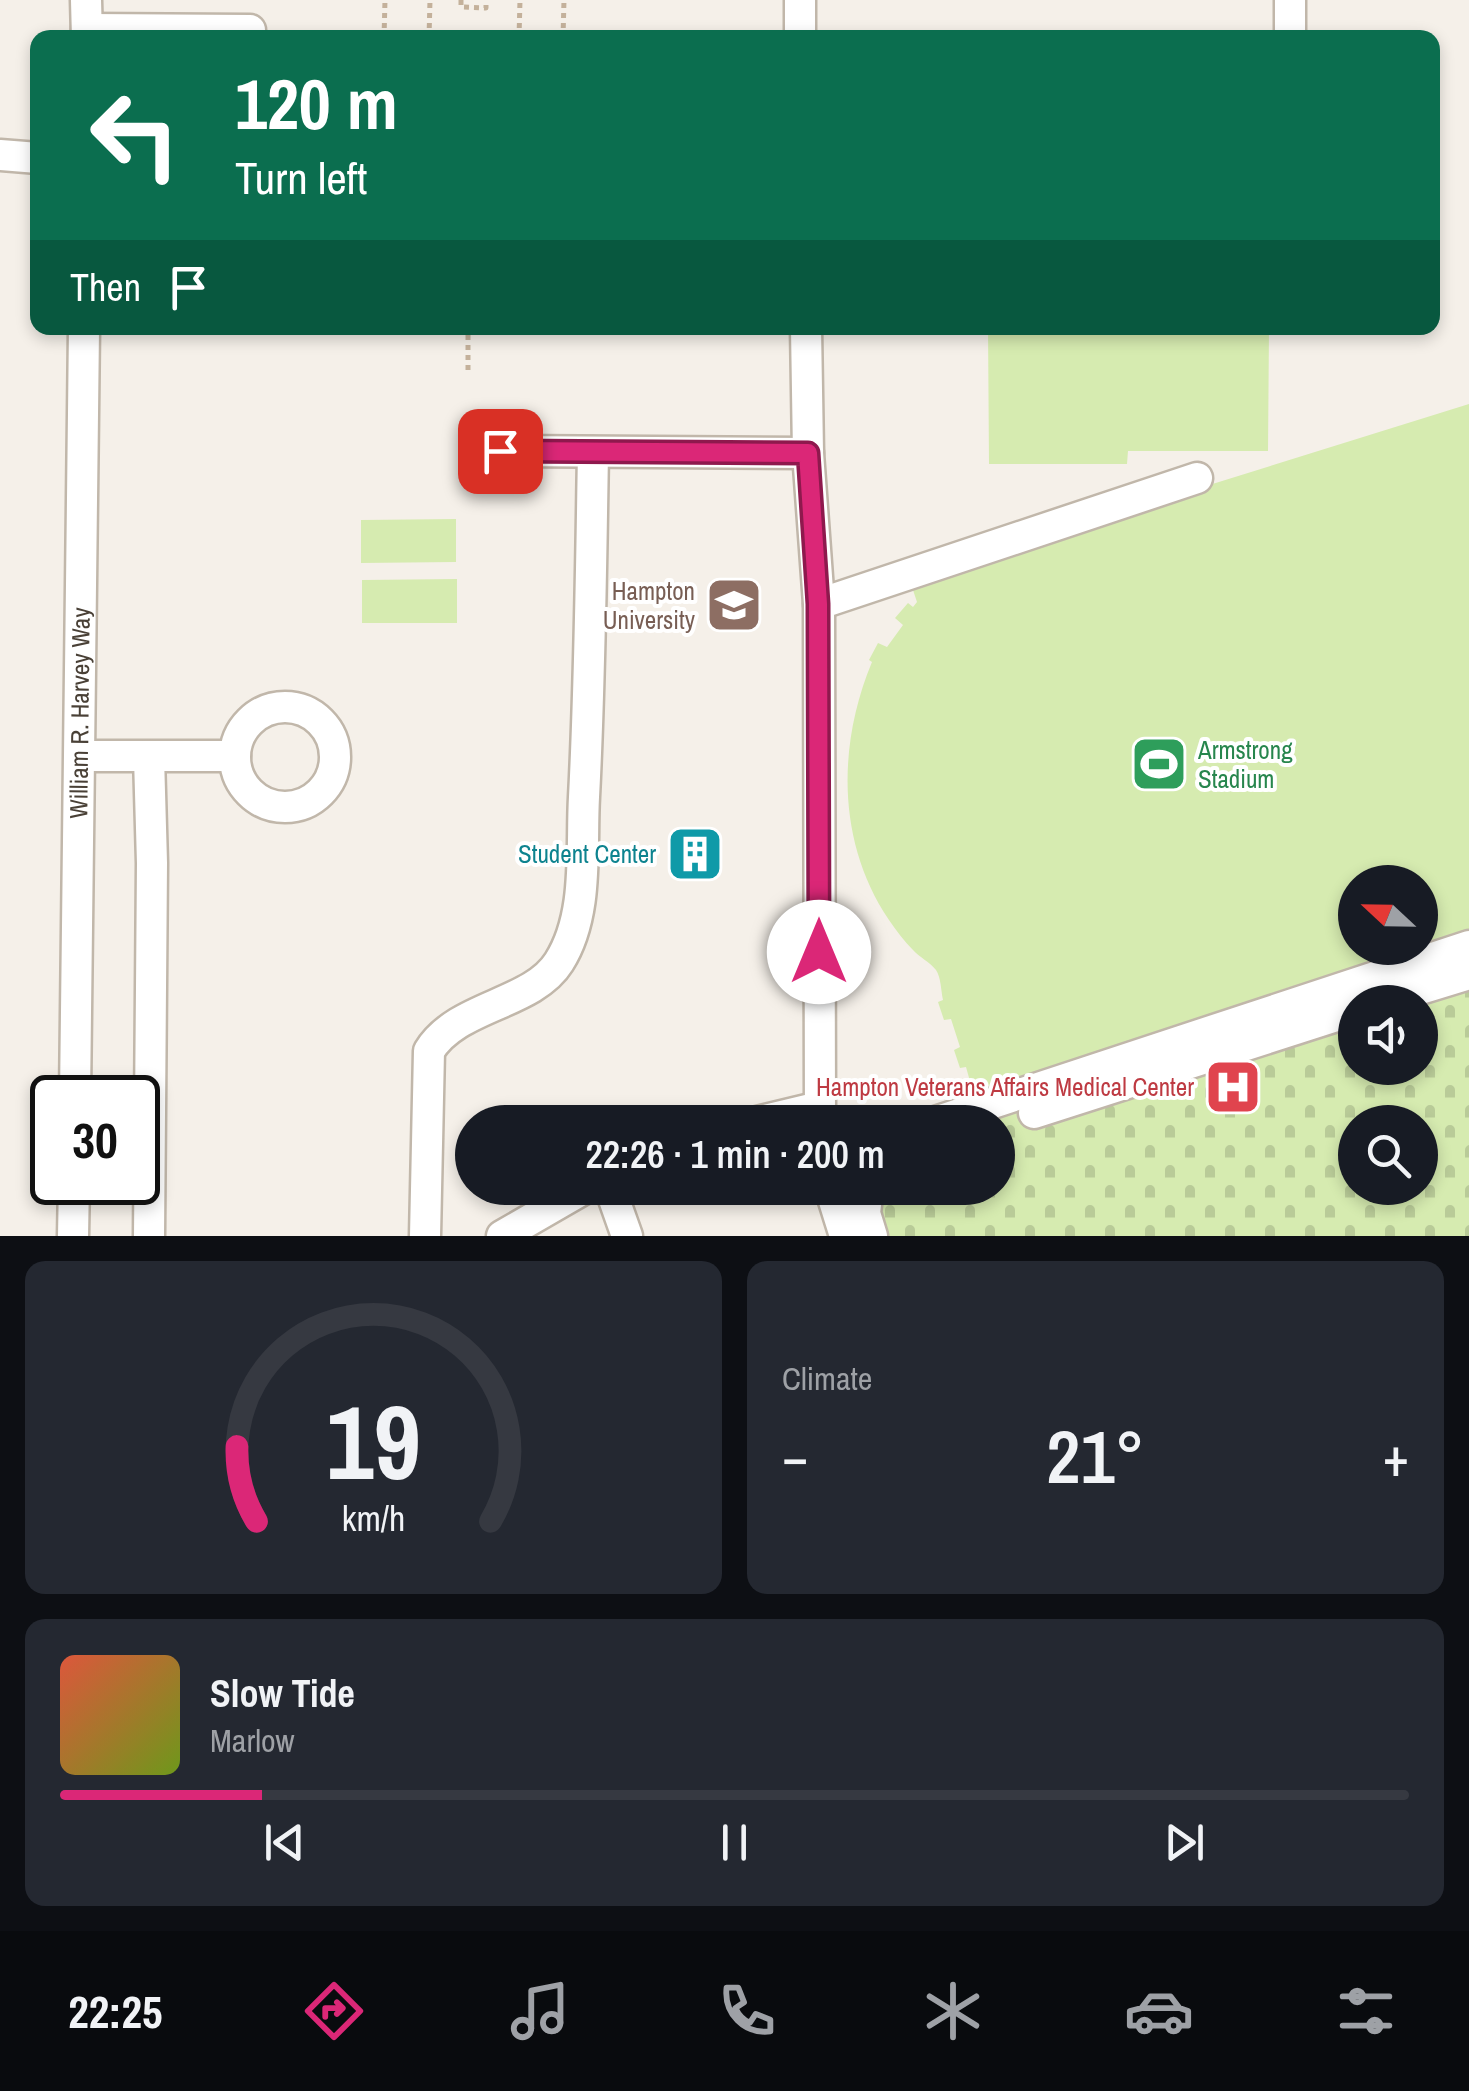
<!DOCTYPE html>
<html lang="en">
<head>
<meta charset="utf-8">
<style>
	body { margin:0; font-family:"Archivo Narrow",sans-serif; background:#242831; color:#f1f3f6; height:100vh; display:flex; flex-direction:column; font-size:38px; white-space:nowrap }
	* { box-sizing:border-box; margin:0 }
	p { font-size:32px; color:#9ea1a6 }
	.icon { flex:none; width:55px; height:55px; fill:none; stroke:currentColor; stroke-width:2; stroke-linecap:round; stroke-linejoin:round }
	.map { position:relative; height:1236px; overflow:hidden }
	.side { display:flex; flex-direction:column; gap:25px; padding:25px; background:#0d0f14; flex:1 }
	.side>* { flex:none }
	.hud { position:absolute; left:30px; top:30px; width:1410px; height:305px; border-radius:20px; box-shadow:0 5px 15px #0003; background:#0b6e4f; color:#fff; overflow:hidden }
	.needle { width:65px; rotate:292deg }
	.buttons { position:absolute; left:1338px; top:865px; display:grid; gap:20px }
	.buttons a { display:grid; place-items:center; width:100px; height:100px; border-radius:50%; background:#171b24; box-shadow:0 5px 15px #0003; font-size:50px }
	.speed { position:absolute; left:30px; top:1075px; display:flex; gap:20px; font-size:50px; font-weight:700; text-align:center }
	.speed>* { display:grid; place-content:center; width:130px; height:130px; border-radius:50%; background:#171b24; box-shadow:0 5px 15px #0003; line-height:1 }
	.speed .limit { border:5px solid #111; border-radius:15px; background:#fff; color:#111 }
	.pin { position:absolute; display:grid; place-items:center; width:85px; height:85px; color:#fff; margin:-42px; border-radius:20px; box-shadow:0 5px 15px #0006 }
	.me { position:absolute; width:110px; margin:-55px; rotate:0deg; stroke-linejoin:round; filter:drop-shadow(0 0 8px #0008) }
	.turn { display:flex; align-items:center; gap:35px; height:210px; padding:0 40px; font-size:45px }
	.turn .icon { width:130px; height:130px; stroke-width:2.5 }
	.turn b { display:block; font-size:70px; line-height:85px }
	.then { display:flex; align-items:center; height:95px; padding:0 40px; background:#0003; gap:20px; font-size:38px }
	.big { font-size:75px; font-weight:600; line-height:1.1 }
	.side .widget { flex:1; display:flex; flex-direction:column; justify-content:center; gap:15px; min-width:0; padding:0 35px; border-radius:20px; background:#242831 }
	.side .dial { align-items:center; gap:0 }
	.dial svg { height:260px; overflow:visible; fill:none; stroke:#363941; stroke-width:7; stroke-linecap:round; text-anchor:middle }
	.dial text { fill:#f1f3f6; stroke:none }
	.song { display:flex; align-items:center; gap:30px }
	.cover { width:120px; height:120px; border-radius:15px; background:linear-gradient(135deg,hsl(10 70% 55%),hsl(80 70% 35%)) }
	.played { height:10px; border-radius:5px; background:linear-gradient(90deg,#db2777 15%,#363941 15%) }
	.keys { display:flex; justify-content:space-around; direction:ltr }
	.heat { display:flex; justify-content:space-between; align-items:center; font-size:55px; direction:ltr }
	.side .tiles { flex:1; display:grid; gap:25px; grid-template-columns:1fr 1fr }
	.widget:last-child { grid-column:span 2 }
	.trip { position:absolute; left:455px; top:1105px; width:560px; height:100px; border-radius:50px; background:#171b24; box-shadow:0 5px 15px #0003; font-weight:600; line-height:100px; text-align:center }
	.dock { display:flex; height:160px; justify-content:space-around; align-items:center; background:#090b0e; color:#9ea1a6 }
	.dock .icon { width:70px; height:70px }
	.dock .on { color:#db2777 }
	.dock b { font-size:45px; color:#f1f3f6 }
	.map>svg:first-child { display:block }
</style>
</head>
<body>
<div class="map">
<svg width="1469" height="1236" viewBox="0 0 1469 1236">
	<defs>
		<pattern id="cemetery-stones" width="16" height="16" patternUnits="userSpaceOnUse" patternTransform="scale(2.5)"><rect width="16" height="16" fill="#d6ebb0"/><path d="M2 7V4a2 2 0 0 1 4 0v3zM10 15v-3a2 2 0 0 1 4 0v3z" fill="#b9cb98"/></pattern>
	</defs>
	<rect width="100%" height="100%" fill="#f5f0e9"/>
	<!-- cemetery -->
	<path fill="url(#cemetery-stones)" fill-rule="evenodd" d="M1469,965v271h-617l-15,-48h161v-66h-19zM1355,1002h65v66h-65zM1355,1122h65v66h-65z"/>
	<!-- park -->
	<g fill="#d6ebb0" fill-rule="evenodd">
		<polygon points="988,328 1269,328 1268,451 1128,451 1127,464 989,464"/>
		<path d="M1469,404v532l-182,52 -312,111 -9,-32 -6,1 -6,-18 6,-3 -9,-28 -7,1 -6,-18 5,-2c-2,-9 -2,-23 -7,-30 -6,-8 -17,-13 -23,-20 -9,-9 -17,-20 -24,-30 -52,-77 -52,-174 -17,-258l-3,-2 9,-17 9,4 16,-22 -8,-7 13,-15 5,4 4,-5 -6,-18 22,-13zM1355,882h65v66h-65z"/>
		<polygon points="456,519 456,562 361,563 361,520"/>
		<polygon points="457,579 457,623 362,623 362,580"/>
	</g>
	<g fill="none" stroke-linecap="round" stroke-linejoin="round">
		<!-- minor casing -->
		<g stroke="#c1b7aa" stroke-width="35">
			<g id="minor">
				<polyline points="86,0 87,38"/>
				<polyline points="800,0 800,38"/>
				<polyline points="87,29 250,30"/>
				<polyline points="1290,38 1290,0"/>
				<polyline points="0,155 38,158"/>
				<polyline points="806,328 808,453 819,604 820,1122"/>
				<polyline points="500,451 808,453"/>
				<polyline points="819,604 1197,478"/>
				<circle cx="285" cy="757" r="50"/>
				<polyline points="81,756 235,756"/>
				<polyline points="149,757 152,863 149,1236"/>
				<polyline points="1378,1002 1469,974"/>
				<path id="s1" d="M75,1098l9,-770"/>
				<polyline points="1034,1113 1355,1010"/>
				<polyline points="757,1122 819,1107"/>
				<polyline points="935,1122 1469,946"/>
				<polyline points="610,1188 627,1236"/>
				<polyline points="830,1188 845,1236"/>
				<polyline points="868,1188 865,1213 872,1236"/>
				<polyline points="73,1236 74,1182"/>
				<path d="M425,1236l4,-185c28,-46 103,-46 130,-89 30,-47 22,-112 25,-165 6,-115 7,-230 9,-345"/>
				<polyline points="502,1236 585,1188"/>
			</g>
		</g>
		<!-- path -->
		<g stroke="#c4b19b" stroke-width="5" stroke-dasharray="5 5" stroke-linecap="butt">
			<polyline points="461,0 461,7 486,8 486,0"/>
			<polyline points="384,38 385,0"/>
			<polyline points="429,38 430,0"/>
			<polyline points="519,38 520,0"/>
			<polyline points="563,38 564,0"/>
			<polyline points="468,370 468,328"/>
		</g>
		<!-- minor -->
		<use href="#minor" stroke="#fff" stroke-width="30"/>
	</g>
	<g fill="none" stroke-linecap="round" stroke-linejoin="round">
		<!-- route casing -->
		<g stroke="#8e194d" stroke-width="25">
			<polyline id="route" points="500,451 808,453 818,604 819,952"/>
		</g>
		<!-- route -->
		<use href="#route" stroke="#db2777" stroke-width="18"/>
	</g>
	<!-- icons -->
	<defs>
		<g id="university-square" transform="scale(2.875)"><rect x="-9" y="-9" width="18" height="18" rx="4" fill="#8d6e63" stroke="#fff"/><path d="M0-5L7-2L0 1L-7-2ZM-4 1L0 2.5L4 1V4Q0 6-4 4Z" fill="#fff"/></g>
		<g id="stadium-square" transform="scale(2.875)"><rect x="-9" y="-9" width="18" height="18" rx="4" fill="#2e9e5b" stroke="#fff"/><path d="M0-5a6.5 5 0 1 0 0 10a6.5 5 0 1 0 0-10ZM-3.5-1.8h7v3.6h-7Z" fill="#fff"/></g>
		<g id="building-square" transform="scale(2.875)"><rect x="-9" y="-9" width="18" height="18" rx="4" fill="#0f9aa8" stroke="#fff"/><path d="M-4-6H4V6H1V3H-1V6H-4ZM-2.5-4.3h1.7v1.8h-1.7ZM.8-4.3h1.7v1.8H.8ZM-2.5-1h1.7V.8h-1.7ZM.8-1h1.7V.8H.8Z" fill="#fff"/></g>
		<g id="hospital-square" transform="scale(2.875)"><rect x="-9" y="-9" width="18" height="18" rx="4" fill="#e0444e" stroke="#fff"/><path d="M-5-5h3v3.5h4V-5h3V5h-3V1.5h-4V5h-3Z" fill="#fff"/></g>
	</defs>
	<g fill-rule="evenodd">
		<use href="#university-square" x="734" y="605"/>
		<use href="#stadium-square" x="1159" y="764"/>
		<use href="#building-square" x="695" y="854"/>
		<use href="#hospital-square" x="1233" y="1087"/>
	</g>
	<g text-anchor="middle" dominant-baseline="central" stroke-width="8" stroke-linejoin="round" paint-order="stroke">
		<!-- education labels -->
		<g font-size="25" fill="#785e54" stroke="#fff" text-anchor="end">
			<text x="695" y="591">Hampton<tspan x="695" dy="29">University</tspan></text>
		</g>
		<!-- street labels -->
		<g font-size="25" fill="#494036" stroke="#fff">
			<text stroke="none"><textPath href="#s1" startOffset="385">William R. Harvey Way</textPath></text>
		</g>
		<!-- leisure labels -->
		<g font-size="25" fill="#27864d" stroke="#fff" text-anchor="start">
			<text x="1198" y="750">Armstrong<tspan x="1198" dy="29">Stadium</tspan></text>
		</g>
		<!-- culture labels -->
		<g font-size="25" fill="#0d838f" stroke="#fff" text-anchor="end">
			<text x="656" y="854">Student Center</text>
		</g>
		<!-- health labels -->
		<g font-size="25" fill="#be3a42" stroke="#fff" text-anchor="end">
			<text x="1194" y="1087">Hampton Veterans Affairs Medical Center</text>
		</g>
	</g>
</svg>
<div class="buttons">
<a><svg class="needle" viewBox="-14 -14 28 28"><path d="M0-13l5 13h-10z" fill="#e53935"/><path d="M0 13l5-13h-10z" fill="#9ea1a6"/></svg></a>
<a><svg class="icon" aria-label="sound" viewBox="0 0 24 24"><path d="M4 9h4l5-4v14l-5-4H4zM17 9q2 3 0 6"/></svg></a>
<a><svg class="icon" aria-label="search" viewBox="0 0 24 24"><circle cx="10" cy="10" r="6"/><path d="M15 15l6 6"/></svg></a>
</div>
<div class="speed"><div class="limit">30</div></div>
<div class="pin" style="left:500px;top:451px;background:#d93025"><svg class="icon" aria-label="arrive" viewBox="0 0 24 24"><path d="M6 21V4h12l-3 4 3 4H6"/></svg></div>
<svg class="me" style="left:819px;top:952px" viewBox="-20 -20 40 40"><circle r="19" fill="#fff"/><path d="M0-13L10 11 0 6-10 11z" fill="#db2777"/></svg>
<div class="trip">22:26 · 1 min · 200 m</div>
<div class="hud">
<div class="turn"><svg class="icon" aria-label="left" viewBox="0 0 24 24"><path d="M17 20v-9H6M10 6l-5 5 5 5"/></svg><div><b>120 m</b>Turn left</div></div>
<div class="then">Then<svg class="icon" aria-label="arrive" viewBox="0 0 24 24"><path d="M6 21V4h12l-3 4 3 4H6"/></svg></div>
</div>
</div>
<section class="side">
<div class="tiles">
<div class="widget dial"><svg viewBox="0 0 100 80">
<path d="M14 69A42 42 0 1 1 86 69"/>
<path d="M14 69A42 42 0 0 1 8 46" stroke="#db2777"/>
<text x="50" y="56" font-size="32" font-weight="700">19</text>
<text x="50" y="72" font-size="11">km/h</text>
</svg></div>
<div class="widget"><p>Climate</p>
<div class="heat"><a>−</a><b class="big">21°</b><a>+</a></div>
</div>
<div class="widget">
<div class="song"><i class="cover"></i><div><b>Slow Tide</b><p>Marlow</p></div></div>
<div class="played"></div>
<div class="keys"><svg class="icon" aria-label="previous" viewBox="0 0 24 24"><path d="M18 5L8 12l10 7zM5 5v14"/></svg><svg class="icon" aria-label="pause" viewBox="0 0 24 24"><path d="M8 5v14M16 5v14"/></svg><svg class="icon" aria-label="next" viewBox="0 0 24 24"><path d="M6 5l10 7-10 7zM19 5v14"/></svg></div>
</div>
</div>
</section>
<nav class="dock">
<b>22:25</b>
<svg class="icon on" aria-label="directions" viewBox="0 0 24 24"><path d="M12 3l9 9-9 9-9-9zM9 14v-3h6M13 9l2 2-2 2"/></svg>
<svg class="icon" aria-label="music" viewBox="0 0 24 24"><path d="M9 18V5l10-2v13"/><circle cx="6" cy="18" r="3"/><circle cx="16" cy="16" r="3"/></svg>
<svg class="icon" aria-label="phone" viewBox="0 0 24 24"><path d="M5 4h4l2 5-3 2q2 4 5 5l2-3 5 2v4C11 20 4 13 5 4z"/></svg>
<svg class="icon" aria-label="climate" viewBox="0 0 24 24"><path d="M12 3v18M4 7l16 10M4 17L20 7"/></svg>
<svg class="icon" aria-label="car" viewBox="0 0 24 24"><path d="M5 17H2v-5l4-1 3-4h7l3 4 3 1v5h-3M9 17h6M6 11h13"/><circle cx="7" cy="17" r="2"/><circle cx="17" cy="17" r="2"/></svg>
<svg class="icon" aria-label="filters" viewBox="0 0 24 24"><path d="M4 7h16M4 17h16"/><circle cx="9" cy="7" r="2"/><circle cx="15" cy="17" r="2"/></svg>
</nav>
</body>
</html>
